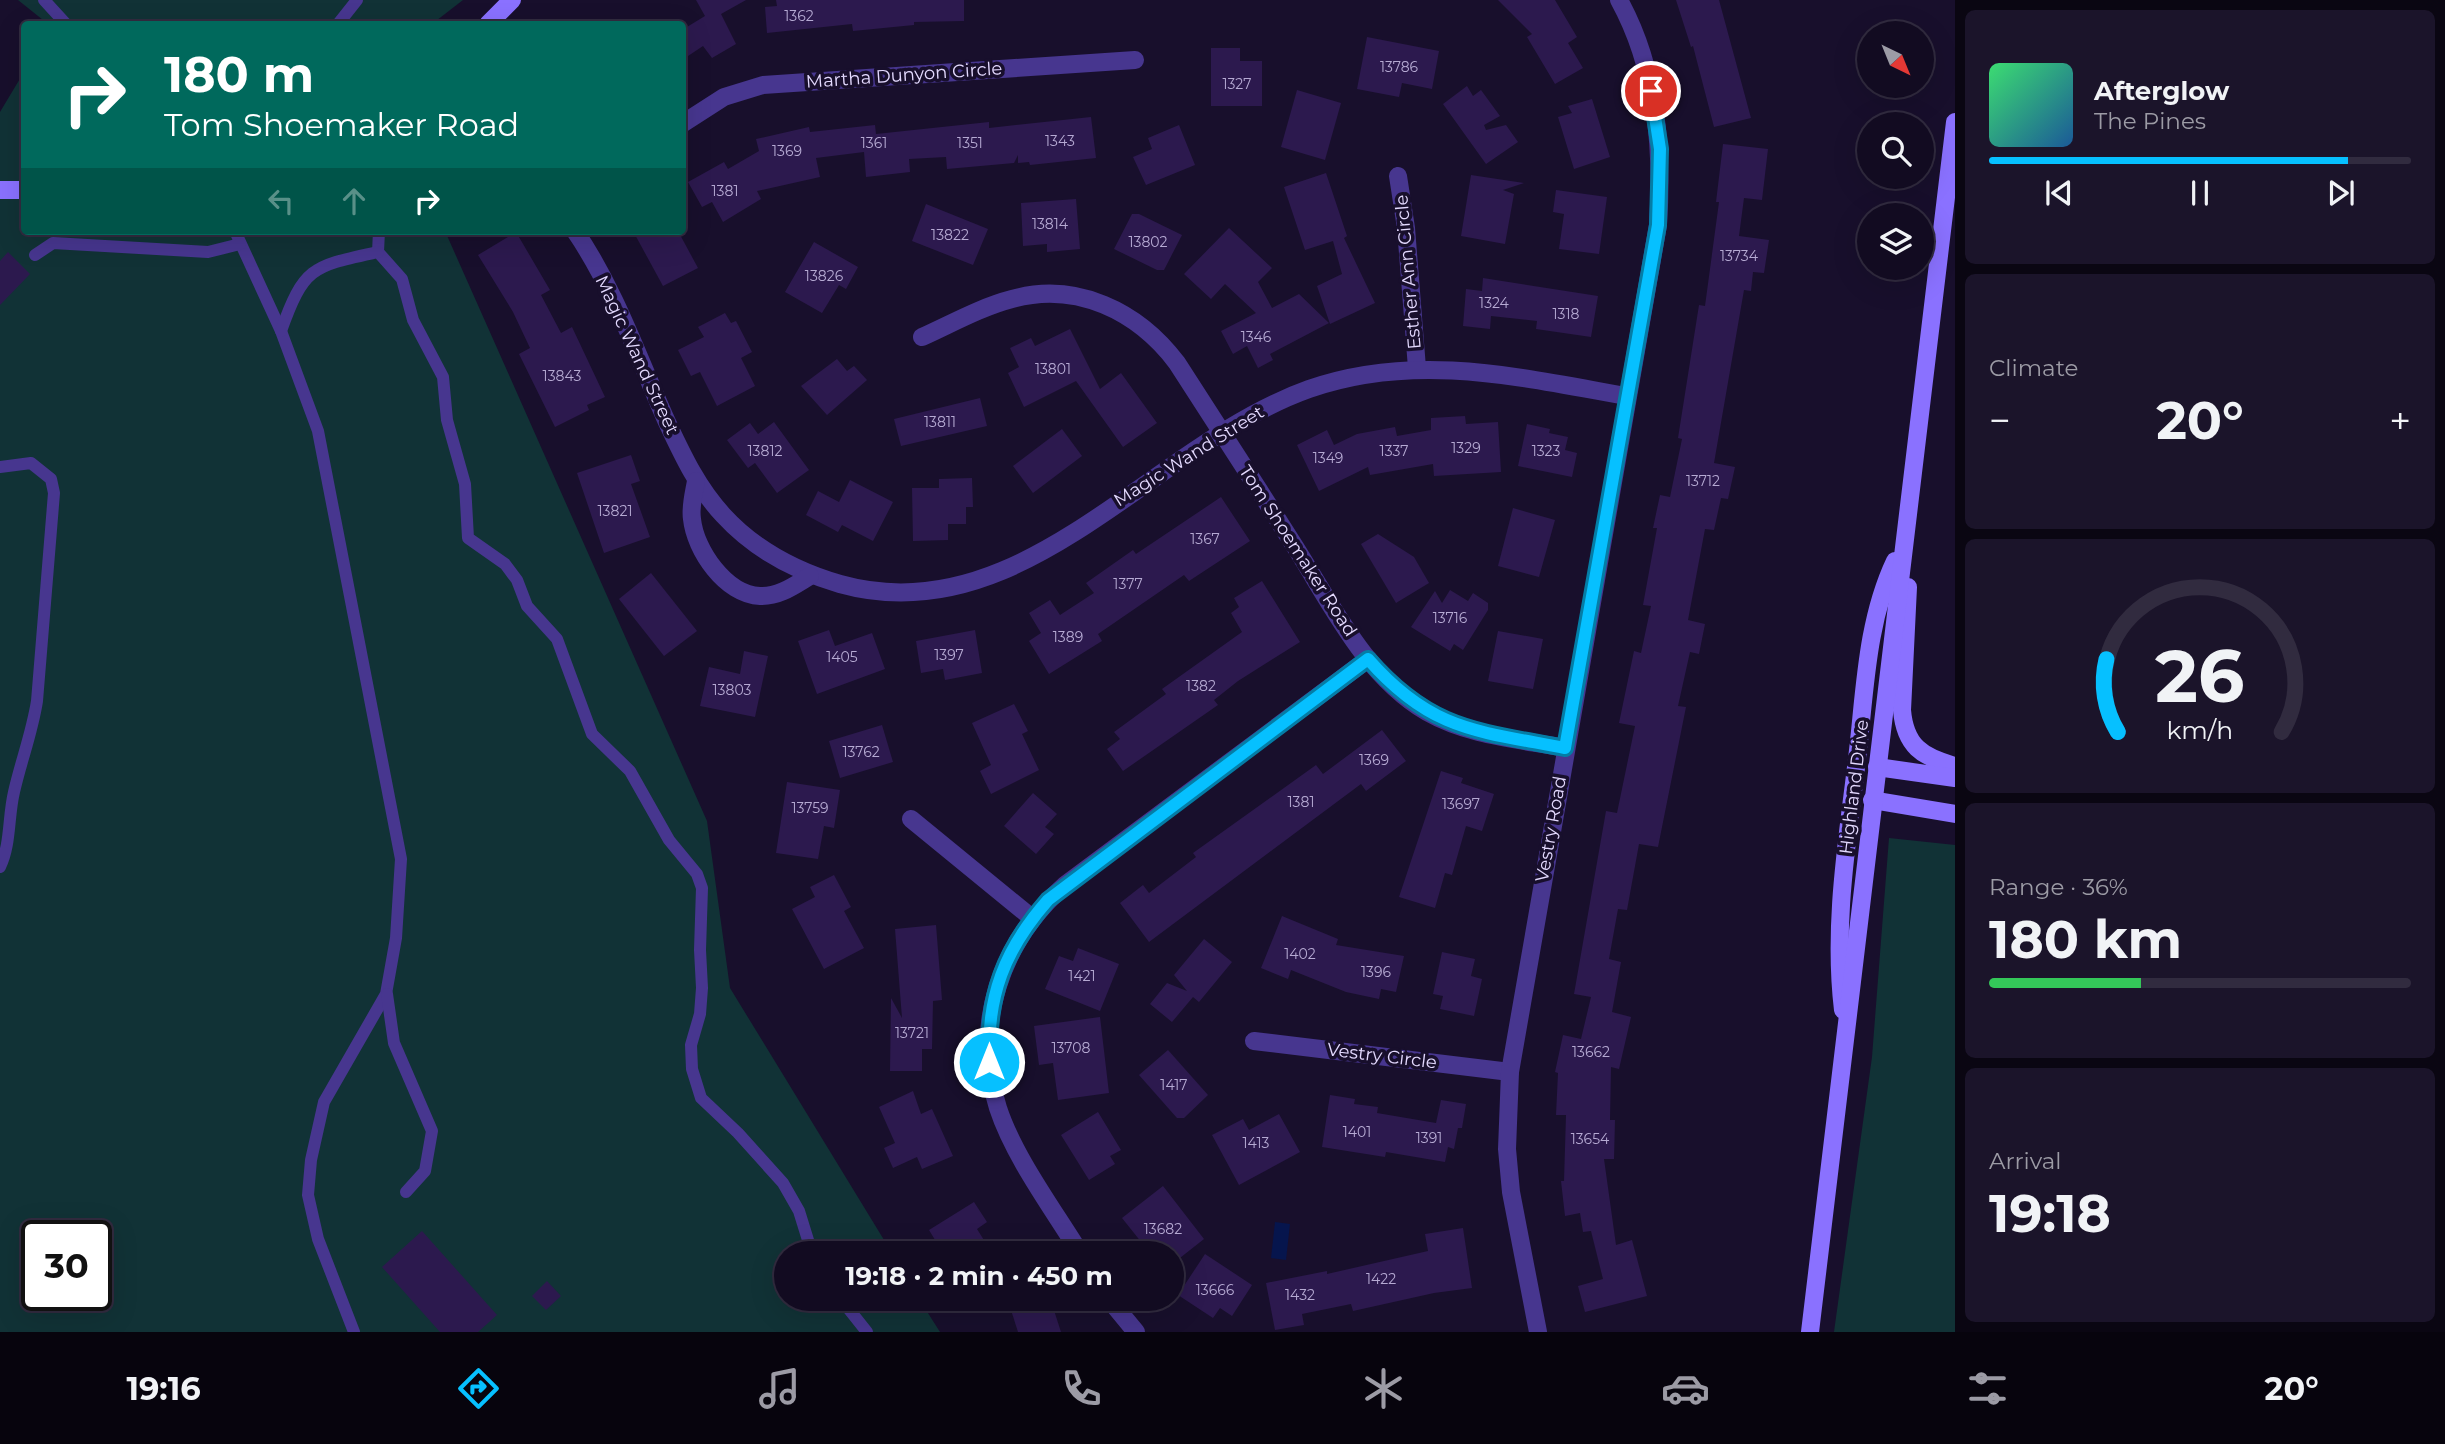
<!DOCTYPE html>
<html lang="en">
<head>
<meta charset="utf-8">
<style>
	body { margin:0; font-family:Montserrat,sans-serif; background:#1b142a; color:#f1f3f6; height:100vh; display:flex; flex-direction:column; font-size:26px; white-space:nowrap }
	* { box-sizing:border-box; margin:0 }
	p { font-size:23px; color:#9c9ba5 }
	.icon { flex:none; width:38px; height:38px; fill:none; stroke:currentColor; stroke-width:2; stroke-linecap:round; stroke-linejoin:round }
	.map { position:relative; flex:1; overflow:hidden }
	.drawer { display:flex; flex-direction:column; gap:10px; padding:10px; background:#0a0612; width:490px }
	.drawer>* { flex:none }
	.hud { position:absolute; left:21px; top:21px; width:665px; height:214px; border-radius:7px; box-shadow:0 7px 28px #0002,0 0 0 2px #312b3f; background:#00695c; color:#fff; overflow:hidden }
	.needle { width:46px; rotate:137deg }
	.buttons { position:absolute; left:1857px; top:21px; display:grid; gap:14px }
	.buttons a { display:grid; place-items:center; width:77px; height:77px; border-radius:50%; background:#120b21; box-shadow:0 7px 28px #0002,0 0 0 2px #312b3f; font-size:35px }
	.speed { position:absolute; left:21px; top:1220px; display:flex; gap:14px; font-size:35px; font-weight:700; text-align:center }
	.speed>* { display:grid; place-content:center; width:91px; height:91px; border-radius:50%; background:#120b21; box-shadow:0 7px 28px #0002,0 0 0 2px #312b3f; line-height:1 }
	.speed .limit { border:4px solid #111; border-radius:10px; background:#fff; color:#111 }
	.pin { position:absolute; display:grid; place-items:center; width:60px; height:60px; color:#fff; margin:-30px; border:4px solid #fff; border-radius:50%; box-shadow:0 2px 7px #0007 }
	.me { position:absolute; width:77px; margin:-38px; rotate:0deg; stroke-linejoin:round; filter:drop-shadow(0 0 5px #0008) }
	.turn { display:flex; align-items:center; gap:24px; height:147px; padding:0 28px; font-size:32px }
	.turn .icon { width:91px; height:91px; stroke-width:2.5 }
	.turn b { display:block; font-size:49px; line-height:60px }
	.lanes { display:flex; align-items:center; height:66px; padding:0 28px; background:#0003; justify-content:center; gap:35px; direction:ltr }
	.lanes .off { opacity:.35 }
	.big { font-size:52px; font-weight:700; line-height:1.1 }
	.drawer .widget { flex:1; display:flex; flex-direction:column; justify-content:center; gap:10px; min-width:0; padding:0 24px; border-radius:10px; background:#1b142a }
	.drawer .dial { align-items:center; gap:0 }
	.dial svg { height:182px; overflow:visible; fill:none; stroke:#312b3f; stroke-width:7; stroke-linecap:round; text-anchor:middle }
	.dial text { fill:#f1f3f6; stroke:none }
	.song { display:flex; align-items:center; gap:21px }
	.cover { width:84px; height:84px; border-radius:10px; background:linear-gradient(135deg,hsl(140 70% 55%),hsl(210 70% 35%)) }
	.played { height:7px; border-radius:4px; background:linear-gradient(90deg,#06c0ff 85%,#312b3f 85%) }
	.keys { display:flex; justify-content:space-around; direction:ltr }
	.heat { display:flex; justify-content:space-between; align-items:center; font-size:38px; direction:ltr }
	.charge { height:10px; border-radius:5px; background:linear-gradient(90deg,#34c759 36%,#312b3f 0) }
	.trip { position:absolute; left:774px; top:1241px; width:410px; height:70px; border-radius:35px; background:#120b21; box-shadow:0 7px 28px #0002,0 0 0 2px #312b3f; font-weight:700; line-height:70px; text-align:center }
	.tab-bar { display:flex; height:112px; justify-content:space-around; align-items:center; background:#07040d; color:#9c9ba5 }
	.tab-bar .icon { width:49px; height:49px }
	.tab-bar .on { color:#06c0ff }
	.tab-bar b { font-size:32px; color:#f1f3f6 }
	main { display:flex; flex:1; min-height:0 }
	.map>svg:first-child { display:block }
</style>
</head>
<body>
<main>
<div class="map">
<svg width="1955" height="1332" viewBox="0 0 1955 1332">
	<rect width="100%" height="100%" fill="#180f2c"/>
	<!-- green -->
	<g fill="#113236" fill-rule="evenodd">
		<polygon points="18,0 463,0 432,24 48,24"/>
		<path d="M24,72v159h421l262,590 23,167 162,265h-106v45l133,1 21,33h-940v-1220zM37,1236h59v59h-59z"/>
		<polygon points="1889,838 1955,845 1955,1332 1834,1332 1872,1057"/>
	</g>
	<!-- water -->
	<polygon fill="#06154d" points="1275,1222 1290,1224 1286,1260 1271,1258"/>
	<!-- building -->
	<g fill="#2c194e">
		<polygon points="696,0 746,0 721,14 736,44 712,58 703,46 682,60 682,30 705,16"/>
		<polygon points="776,0 964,0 964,21 914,22 914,25 853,31 852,24 767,33 765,7 777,6"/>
		<polygon points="1498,0 1555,0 1577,37 1568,43 1583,68 1555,84 1527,37 1532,34"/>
		<polygon points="1676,0 1719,0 1751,118 1714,127 1693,46 1691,47"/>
		<polygon points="1367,37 1439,51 1432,89 1402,83 1399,97 1357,89"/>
		<polygon points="1211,48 1240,48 1240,61 1262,61 1262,106 1211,106"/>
		<polygon points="1467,86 1473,96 1481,90 1500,116 1484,125 1486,130 1506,125 1518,142 1486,164 1443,104"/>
		<polygon points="1297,90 1341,103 1325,160 1281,147"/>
		<polygon points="1592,99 1610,157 1574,169 1558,117 1572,113 1568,106"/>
		<polygon points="1091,117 1096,158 1030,165 1029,162 1018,163 1018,155 1014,163 947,169 946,157 909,159 910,172 866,177 864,152 816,158 820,177 757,191 761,199 723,222 712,202 702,207 688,182 724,162 728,169 759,151 756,139 809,127 810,132 875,125 876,134 989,122 989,128"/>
		<polygon points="1179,125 1195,165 1146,185 1133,157 1152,149 1148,138"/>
		<polygon points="1723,144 1768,149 1762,200 1744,198 1739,236 1769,240 1764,273 1753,272 1751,291 1744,290 1714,463 1735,467 1728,499 1721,498 1714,530 1705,529 1688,620 1705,624 1699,654 1690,652 1678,706 1686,707 1658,847 1639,844 1627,910 1618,909 1609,959 1621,962 1612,1012 1631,1017 1619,1069 1611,1067 1610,1120 1615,1120 1614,1159 1604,1159 1616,1245 1632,1240 1647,1296 1585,1312 1578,1286 1603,1279 1591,1231 1583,1232 1580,1213 1565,1216 1561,1181 1564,1181 1566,1115 1556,1115 1558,1073 1555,1072 1563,1035 1581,1039 1591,997 1574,994 1606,811 1617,813 1635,726 1619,723 1634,651 1641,653 1651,606 1643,605 1657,528 1653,528 1660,495 1670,497 1682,439 1678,438 1699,305 1705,306 1719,202 1716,202"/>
		<polygon points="1326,173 1347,236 1344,238 1375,303 1330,324 1317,286 1342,274 1333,241 1305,250 1284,187"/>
		<polygon points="1471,175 1524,183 1503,190 1514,194 1505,244 1461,236"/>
		<polygon points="1556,190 1607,197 1599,254 1559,249 1564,214 1553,212"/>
		<polygon points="1076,199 1080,249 1047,252 1047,244 1023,246 1021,203"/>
		<polygon points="926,204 988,229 973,265 912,241"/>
		<polygon points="1132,214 1139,214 1182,235 1164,270 1157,270 1114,249"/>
		<polygon points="1229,228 1272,268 1258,282 1272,308 1299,294 1329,323 1270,354 1273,360 1258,368 1247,346 1233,354 1221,331 1256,313 1225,284 1211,299 1184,274"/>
		<polygon points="633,231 678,231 698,268 663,286"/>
		<polygon points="516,232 550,290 541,295 561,333 572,327 605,397 587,405 589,410 555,427 519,354 530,348 513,312 478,255"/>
		<polygon points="814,242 858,267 846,289 839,285 822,313 785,292"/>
		<polygon points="8,252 30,274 0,305 0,261"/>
		<polygon points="1483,278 1598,296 1591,337 1536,329 1537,321 1491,316 1490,329 1463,326 1466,289 1482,291"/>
		<polygon points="725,313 731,323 736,321 752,352 741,358 755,386 717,406 700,372 691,376 678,350 704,337 698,327"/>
		<polygon points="1070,329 1100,389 1121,373 1157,423 1123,447 1076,381 1024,407 1008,373 1019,367 1010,348 1031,338 1035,346"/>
		<polygon points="837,359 847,371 854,366 867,380 827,415 801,386"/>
		<polygon points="980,398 987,426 901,446 894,419"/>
		<polygon points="1465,416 1466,424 1498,422 1501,472 1434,476 1433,464 1370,475 1368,467 1319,491 1297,445 1327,430 1334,445 1357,434 1395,427 1397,436 1431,430 1431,418"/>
		<polygon points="774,422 809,470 777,493 755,463 748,468 727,440 750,423 758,434"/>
		<polygon points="1527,424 1550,429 1549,433 1568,437 1565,450 1577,453 1572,477 1518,466"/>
		<polygon points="1062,429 1082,456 1033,493 1013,466"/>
		<polygon points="631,455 640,481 631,484 650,537 604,553 577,473"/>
		<polygon points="972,478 973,507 966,507 966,524 948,524 948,540 913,541 912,488 939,488 939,479"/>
		<polygon points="850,480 893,502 873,541 842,525 838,532 806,515 818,491 839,502"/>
		<polygon points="1221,497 1250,541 1189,581 1184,575 1098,634 1102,641 1049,674 1029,641 1041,633 1029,613 1050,600 1060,615 1094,593 1086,583 1133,550 1136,554"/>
		<polygon points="1513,508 1555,520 1539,577 1498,566"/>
		<polygon points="1378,534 1414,557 1429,583 1396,603 1361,544"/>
		<polygon points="651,573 697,631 664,656 619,599"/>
		<polygon points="1262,581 1300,642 1238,681 1214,700 1218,705 1123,771 1107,749 1120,739 1114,732 1166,694 1162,689 1242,632 1231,613 1239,607 1234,598"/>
		<polygon points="1450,590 1468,601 1473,593 1488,603 1488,610 1463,650 1454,644 1450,651 1411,627 1435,591 1442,603"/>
		<polygon points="829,630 835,646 872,633 885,669 817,694 798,641"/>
		<polygon points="975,630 982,673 945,680 943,669 921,673 916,641"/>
		<polygon points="1498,631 1543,639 1533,689 1488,681"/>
		<polygon points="744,651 768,656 755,717 700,706 709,667 740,674"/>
		<polygon points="1014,704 1028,731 1022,734 1039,770 991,794 980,771 991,765 972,723"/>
		<polygon points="882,725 893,762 840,778 829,741"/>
		<polygon points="1382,730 1406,761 1366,791 1361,784 1149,942 1120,903 1143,885 1149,893 1196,857 1193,853 1316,765 1323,774"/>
		<polygon points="1441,771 1463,778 1461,783 1494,794 1482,831 1466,826 1452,875 1445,873 1435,908 1399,897"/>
		<polygon points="787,782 840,790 834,828 824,826 818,859 776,853"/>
		<polygon points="1033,793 1057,814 1045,827 1054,834 1036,854 1004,826"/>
		<polygon points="834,875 851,907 844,911 864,948 824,969 792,909 815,897 810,887"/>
		<polygon points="1282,916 1338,939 1336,945 1404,956 1396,992 1381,989 1379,999 1346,992 1291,970 1288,979 1261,968"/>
		<polygon points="936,925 942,1000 933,1001 932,1049 922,1049 922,1071 890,1071 891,998 902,1018 895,929"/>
		<polygon points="1204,939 1232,962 1199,1002 1193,997 1172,1022 1150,1004 1167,983 1187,991 1174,975"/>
		<polygon points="1078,948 1119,964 1100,1011 1045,989 1059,956 1073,961"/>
		<polygon points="1442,952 1475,959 1471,976 1482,979 1474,1016 1440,1009 1443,996 1433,994"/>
		<polygon points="1100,1017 1109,1093 1058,1100 1053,1063 1039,1065 1034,1026"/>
		<polygon points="1168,1050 1208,1095 1184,1118 1177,1118 1139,1075"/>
		<polygon points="913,1091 921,1114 932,1109 953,1156 922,1169 917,1157 893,1168 884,1148 895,1143 879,1107"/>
		<polygon points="1330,1095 1355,1099 1354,1104 1378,1107 1377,1113 1436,1123 1441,1100 1466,1104 1462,1128 1458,1128 1454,1149 1448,1147 1445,1162 1386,1152 1385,1157 1322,1147"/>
		<polygon points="1098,1112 1121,1150 1110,1156 1115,1164 1089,1180 1061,1135"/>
		<polygon points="1279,1114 1300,1152 1239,1185 1212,1135 1243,1119 1249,1130"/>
		<polygon points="1163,1186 1204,1239 1171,1265 1171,1253 1150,1253 1122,1218"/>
		<polygon points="974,1202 987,1222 977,1229 992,1253 943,1253 929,1230"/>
		<polygon points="1463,1228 1472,1288 1434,1293 1353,1311 1351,1304 1302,1314 1304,1325 1275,1330 1266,1283 1327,1271 1327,1274 1428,1251 1425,1234"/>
		<polygon points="422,1231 497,1315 478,1332 440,1332 382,1267"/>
		<polygon points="1205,1254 1252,1285 1232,1316 1220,1308 1213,1318 1178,1295"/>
		<polygon points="547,1281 561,1296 546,1310 532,1296"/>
		<polygon points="1045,1298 1050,1298 1061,1332 1018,1332 1011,1310"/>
	</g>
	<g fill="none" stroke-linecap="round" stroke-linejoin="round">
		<!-- lane -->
		<g stroke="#47368f" stroke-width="12">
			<polyline points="44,0 66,24"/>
			<polyline points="338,24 357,0"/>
			<polyline points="235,231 281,331 318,431 401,859 396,938 386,994 324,1102 311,1160 308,1195 318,1239 354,1332"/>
			<polyline points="379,231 378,252 402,279 413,320 443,377 447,420 465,484 468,538 505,564 517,580 527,606 557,639 592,734 630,771 669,840 697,874 702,888 700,950 702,988 700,1014 691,1045 692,1069 701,1098 738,1133 783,1183 799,1211 812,1253"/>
			<polyline points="35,255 53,243 208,252 240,244"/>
			<path d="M281,331c23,-65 32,-65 97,-79"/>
			<path d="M0,467l31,-4 20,16 3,14 -17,208c-5,32 -16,60 -23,91 -6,25 -3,52 -14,75"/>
			<polyline points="387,994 394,1043 432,1131 425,1171 406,1192"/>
			<polyline points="840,1298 867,1332"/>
		</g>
		<!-- street -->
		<g stroke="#47368f" stroke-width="18">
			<polyline points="682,124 724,97 763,85 1135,60"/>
			<polyline points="1398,176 1406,228 1417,368"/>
			<path d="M575,231c39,57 63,126 91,189 16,34 31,67 57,95 32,35 72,56 117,69 182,51 311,-139 469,-195 106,-37 210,-12 317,7"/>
			<path d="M922,337c29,-13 59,-30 90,-38 64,-18 126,12 165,64 38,59 77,119 115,179 38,59 72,133 135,170 42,24 91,27 138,36"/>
			<path d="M696,481c-2,12 -6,26 -4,38 3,31 34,76 68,77 19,1 35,-11 50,-20"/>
			<polyline points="911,819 1032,918"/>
			<polyline points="1254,1041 1510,1072"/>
			<path d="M1080,1253c-27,-44 -66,-96 -82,-145 -26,-83 3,-167 67,-223l303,-226"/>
			<polyline points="1108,1298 1136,1332"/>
			<path d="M1538,1332l-27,-140 -4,-43 3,-77 148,-847c5,-76 -1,-156 -39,-225"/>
		</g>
		<!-- secondary -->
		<g stroke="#8a71ff" stroke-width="18">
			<polyline points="488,24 512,0"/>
			<polyline points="0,190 24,190"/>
			<path d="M1908,587l-6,123c3,36 20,47 53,56"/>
			<polyline points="1877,767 1955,778"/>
			<polyline points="1872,800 1955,814"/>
			<path d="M1843,1010c-10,-84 4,-167 14,-251 8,-66 9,-137 38,-198"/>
			<polyline points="1810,1332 1955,122"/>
		</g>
	</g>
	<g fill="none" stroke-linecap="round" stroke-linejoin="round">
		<!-- route casing -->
		<g stroke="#047da6" stroke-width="18">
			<path id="route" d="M989,1062c-2,-66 15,-112 59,-162l320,-241c63,72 109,72 197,89l93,-523 2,-76 -9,-58"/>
		</g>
		<!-- route -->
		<use href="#route" stroke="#06c0ff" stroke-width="12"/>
	</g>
	<g text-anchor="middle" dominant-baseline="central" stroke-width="7" stroke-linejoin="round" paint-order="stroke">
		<!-- number labels -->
		<g font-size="14" fill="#b6aad3">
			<text x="799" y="16">1362</text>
			<text x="1399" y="67">13786</text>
			<text x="1237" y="84">1327</text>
			<text x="1060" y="141">1343</text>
			<text x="874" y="143">1361</text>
			<text x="970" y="143">1351</text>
			<text x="787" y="151">1369</text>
			<text x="725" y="191">1381</text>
			<text x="1050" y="224">13814</text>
			<text x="950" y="235">13822</text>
			<text x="1148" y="242">13802</text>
			<text x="1739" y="256">13734</text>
			<text x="824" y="276">13826</text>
			<text x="1494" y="303">1324</text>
			<text x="1566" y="314">1318</text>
			<text x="1256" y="337">1346</text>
			<text x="1053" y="369">13801</text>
			<text x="562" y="376">13843</text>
			<text x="940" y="422">13811</text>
			<text x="1466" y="448">1329</text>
			<text x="765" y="451">13812</text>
			<text x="1394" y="451">1337</text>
			<text x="1546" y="451">1323</text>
			<text x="1328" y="458">1349</text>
			<text x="1703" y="481">13712</text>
			<text x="615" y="511">13821</text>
			<text x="1205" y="539">1367</text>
			<text x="1128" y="584">1377</text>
			<text x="1450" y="618">13716</text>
			<text x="1068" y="637">1389</text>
			<text x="949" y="655">1397</text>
			<text x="842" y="657">1405</text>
			<text x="1201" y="686">1382</text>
			<text x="732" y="690">13803</text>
			<text x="861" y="752">13762</text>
			<text x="1374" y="760">1369</text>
			<text x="1301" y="802">1381</text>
			<text x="1461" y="804">13697</text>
			<text x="810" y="808">13759</text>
			<text x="1300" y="954">1402</text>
			<text x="1376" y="972">1396</text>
			<text x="1082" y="976">1421</text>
			<text x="912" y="1033">13721</text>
			<text x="1071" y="1048">13708</text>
			<text x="1591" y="1052">13662</text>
			<text x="1174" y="1085">1417</text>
			<text x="1357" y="1132">1401</text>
			<text x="1429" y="1138">1391</text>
			<text x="1590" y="1139">13654</text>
			<text x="1256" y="1143">1413</text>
			<text x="1163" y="1229">13682</text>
			<text x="1381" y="1279">1422</text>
			<text x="1215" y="1290">13666</text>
			<text x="1300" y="1295">1432</text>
		</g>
		<!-- street labels -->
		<g font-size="18" fill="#e4daff" stroke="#180f2c">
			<text transform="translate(904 75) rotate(-4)">Martha Dunyon Circle</text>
			<text transform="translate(1408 272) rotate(-95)">Esther Ann Circle</text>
			<text transform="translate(637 355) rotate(65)">Magic Wand Street</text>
			<text transform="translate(1189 456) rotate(-32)">Magic Wand Street</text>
			<text transform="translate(1298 551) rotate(57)">Tom Shoemaker Road</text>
			<text transform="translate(1854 787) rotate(-83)">Highland Drive</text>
			<text transform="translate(1551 829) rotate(-80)">Vestry Road</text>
			<text transform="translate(1382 1056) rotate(7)">Vestry Circle</text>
		</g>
	</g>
</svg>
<div class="buttons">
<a><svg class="needle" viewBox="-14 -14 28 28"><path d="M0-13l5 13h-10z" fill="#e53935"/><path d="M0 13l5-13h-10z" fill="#9c9ba5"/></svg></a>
<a><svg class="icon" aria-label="search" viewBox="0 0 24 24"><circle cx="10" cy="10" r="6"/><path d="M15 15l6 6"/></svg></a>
<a><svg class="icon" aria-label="layers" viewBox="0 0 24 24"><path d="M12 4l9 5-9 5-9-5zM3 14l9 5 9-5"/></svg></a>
</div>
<div class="speed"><div class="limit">30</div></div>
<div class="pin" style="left:1651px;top:91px;background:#d93025"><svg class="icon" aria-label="arrive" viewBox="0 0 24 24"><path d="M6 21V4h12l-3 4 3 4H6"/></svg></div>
<svg class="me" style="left:989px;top:1062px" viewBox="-20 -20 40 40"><circle r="17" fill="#06c0ff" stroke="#fff" stroke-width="3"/><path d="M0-11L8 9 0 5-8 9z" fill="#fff"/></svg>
<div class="trip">19:18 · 2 min · 450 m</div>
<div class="hud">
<div class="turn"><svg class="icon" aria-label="right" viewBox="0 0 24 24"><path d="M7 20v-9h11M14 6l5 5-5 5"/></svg><div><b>180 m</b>Tom Shoemaker Road</div></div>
<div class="lanes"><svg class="icon off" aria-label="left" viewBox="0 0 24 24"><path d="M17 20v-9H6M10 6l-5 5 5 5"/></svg><svg class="icon off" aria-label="ahead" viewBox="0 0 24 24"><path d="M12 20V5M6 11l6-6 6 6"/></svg><svg class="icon" aria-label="right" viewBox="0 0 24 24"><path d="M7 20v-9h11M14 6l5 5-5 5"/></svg></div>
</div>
</div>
<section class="drawer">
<div class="widget">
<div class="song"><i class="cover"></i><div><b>Afterglow</b><p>The Pines</p></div></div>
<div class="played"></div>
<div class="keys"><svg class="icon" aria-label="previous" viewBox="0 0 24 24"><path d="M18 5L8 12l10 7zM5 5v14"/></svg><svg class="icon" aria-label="pause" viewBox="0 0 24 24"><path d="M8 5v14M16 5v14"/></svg><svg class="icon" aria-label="next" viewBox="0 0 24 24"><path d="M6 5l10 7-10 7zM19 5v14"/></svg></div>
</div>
<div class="widget"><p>Climate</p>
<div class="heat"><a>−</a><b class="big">20°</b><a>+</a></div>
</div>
<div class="widget dial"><svg viewBox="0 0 100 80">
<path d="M14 69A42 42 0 1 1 86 69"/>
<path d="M14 69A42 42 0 0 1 9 37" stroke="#06c0ff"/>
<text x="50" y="56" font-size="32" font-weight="700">26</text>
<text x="50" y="72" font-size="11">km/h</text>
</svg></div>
<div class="widget"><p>Range · 36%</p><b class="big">180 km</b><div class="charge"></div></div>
<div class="widget"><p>Arrival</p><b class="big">19:18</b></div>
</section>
</main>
<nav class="tab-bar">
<b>19:16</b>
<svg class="icon on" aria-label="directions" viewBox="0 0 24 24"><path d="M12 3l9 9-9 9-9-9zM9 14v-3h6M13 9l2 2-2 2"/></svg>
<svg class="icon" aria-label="music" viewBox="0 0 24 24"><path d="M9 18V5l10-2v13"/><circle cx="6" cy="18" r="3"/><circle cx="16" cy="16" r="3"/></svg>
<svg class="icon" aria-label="phone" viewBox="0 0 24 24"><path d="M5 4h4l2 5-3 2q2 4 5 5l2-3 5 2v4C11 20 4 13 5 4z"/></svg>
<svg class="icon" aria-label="climate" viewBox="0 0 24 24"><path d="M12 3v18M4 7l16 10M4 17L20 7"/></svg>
<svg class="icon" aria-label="car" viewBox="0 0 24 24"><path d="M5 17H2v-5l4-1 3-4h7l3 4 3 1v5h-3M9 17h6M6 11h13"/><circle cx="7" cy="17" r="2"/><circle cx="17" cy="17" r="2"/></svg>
<svg class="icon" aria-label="filters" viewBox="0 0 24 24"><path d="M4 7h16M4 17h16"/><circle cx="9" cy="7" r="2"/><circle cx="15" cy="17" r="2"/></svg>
<b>20°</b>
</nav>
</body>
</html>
